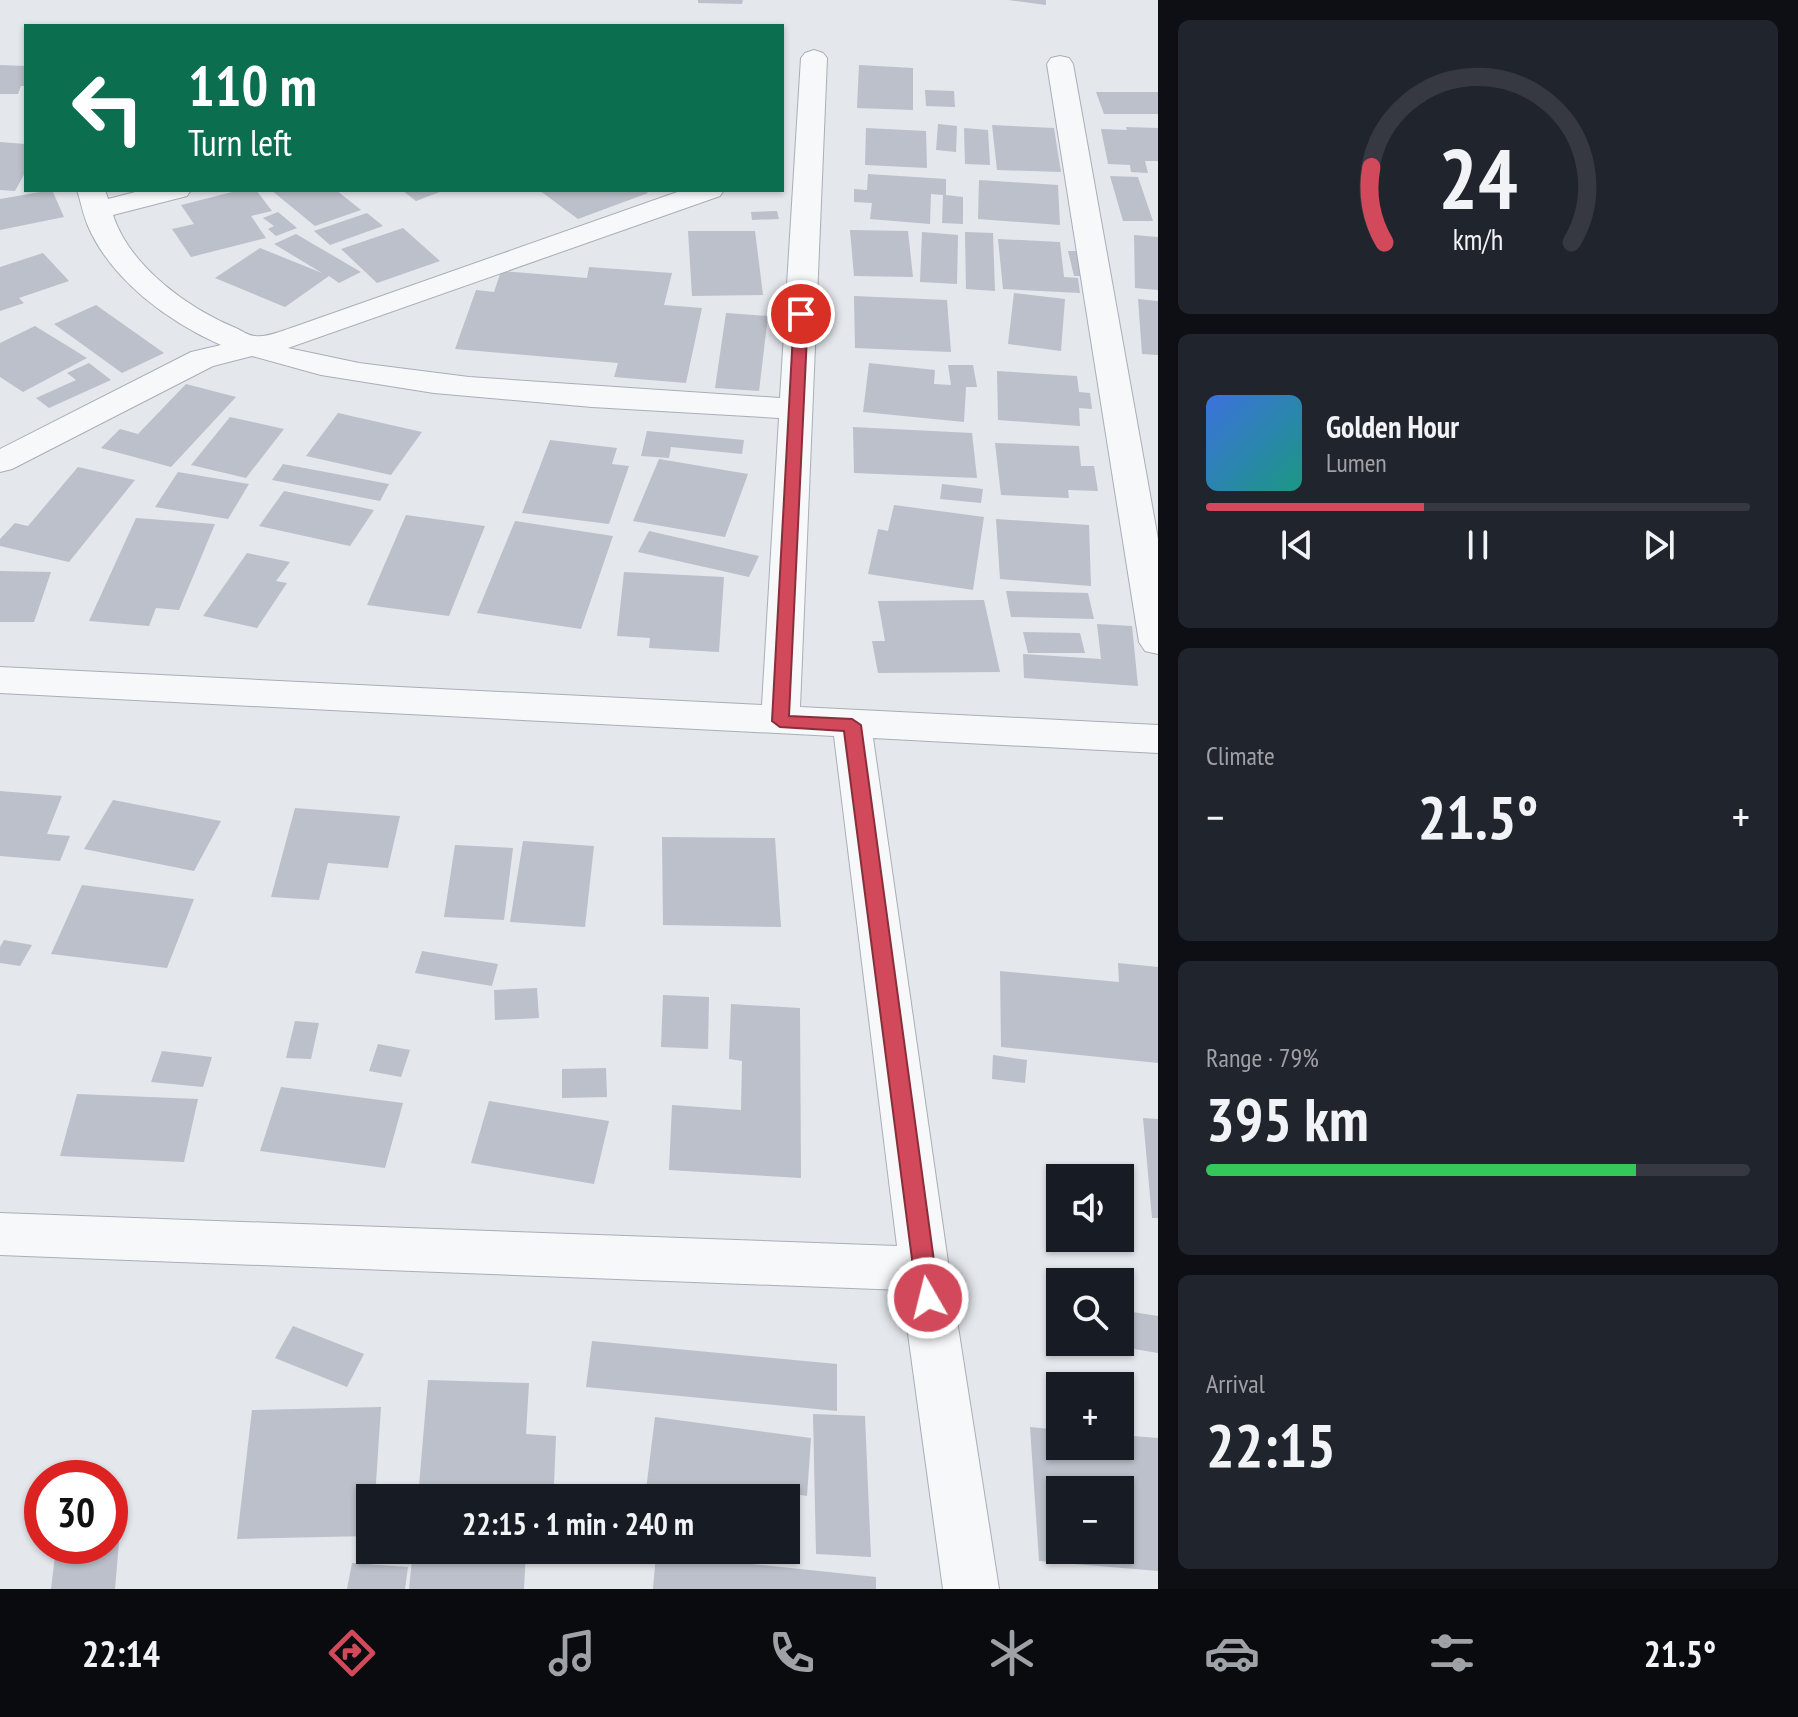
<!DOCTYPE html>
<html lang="en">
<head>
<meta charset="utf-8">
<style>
	body { margin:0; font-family:"PT Sans Narrow",sans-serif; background:#20242c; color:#f1f3f6; height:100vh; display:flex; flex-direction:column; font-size:30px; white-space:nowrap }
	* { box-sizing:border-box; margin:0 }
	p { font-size:26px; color:#9ea1a6 }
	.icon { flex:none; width:44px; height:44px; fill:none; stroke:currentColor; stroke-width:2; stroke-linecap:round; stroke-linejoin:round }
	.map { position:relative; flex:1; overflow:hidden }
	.details { display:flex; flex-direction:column; gap:20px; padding:20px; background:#0d0f14; width:640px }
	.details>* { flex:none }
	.banner { position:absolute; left:24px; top:24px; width:760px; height:168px; border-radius:0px; box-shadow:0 2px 6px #0004; background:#0b6e4f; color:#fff; overflow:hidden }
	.fabs { position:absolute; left:1046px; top:1164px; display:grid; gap:16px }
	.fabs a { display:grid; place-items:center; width:88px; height:88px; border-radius:0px; background:#171b24; box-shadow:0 2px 6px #0004; font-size:40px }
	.speed { position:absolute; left:24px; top:1460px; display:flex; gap:16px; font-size:40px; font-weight:700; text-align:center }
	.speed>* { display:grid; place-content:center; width:104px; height:104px; border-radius:50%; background:#171b24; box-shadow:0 2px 6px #0004; line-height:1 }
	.speed .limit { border:12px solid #d22; background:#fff; color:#111 }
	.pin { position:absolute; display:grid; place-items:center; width:68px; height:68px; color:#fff; margin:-34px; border:4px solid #fff; border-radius:50%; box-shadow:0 2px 8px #0007 }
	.me { position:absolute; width:88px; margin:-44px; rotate:352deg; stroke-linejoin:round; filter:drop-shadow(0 0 6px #0008) }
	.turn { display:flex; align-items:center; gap:28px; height:168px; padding:0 32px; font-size:36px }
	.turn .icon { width:104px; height:104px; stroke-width:2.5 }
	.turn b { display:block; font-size:56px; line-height:68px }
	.big { font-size:60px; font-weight:800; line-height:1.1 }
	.details .widget { flex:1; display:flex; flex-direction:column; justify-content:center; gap:12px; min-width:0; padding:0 28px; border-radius:12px; background:#20242c }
	.details .dial { align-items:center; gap:0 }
	.dial svg { height:208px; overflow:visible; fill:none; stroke:#363941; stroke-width:7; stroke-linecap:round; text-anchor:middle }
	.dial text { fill:#f1f3f6; stroke:none }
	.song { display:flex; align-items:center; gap:24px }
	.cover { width:96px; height:96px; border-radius:12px; background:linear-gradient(135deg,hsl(220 70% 55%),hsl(170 70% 35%)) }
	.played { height:8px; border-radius:4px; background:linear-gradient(90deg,#d1495b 40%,#363941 40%) }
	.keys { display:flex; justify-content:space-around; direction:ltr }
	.heat { display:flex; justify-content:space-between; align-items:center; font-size:44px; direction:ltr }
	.charge { height:12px; border-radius:6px; background:linear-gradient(90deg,#34c759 79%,#363941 0) }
	.trip { position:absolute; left:356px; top:1484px; width:444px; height:80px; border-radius:0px; background:#171b24; box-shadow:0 2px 6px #0004; font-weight:800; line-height:80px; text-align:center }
	.dock { display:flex; height:128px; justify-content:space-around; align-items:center; background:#090b0e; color:#9ea1a6 }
	.dock .icon { width:56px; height:56px }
	.dock .current { color:#d1495b }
	.dock b { font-size:36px; color:#f1f3f6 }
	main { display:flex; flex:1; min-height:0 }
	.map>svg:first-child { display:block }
</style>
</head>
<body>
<main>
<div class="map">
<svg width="1158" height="1589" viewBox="0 0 1158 1589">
	<rect width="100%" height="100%" fill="#e4e7ec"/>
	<!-- building -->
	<g fill="#bbc0ca" fill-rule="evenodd">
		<polygon points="698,0 743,0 742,4 698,3"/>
		<polygon points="1008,0 1046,0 1046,5"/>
		<polygon points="0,65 26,66 26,86 21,86 18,94 0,94"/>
		<polygon points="859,65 913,68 913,110 857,108"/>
		<polygon points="925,90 954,91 955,107 926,106"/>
		<polygon points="1096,92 1158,92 1158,114 1104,114"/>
		<polygon points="938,124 957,126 956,152 936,150"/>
		<polygon points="992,125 1054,128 1061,172 997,170"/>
		<polygon points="1126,127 1158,128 1158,161 1145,161 1148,173 1131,172 1130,165 1108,164 1101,129 1127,130"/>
		<polygon points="866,128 926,131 927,168 865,165"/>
		<polygon points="964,128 988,130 990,165 965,164"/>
		<polygon points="0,142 25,144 26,171 15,191 0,190"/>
		<polygon points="868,174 946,179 946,195 963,197 963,224 942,223 943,195 931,194 930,224 870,219 872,203 854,202 854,189 867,190"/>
		<polygon points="1110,176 1138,177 1153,221 1123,221"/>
		<polygon points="979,180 1058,185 1060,225 978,219"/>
		<polygon points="52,190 64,217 0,230 0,199"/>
		<polygon points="240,190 256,190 272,211 251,216 266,238 191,257 172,229 194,224 181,205"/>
		<polygon points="271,190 336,190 361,210 315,226"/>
		<polygon points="407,190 445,190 416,201 403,191"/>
		<polygon points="539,190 644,190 648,193 578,219"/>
		<polygon points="777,211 779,219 752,220 751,212"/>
		<polygon points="278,212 297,228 276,236 268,229 274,226 263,218"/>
		<polygon points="367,213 383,226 330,245 314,231"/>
		<polygon points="403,228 440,261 377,283 341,249"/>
		<polygon points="850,230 908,231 913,277 854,276"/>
		<polygon points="688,231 755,231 763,295 692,296"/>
		<polygon points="922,232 958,235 957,284 920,282"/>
		<polygon points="965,232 993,233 995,291 966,289"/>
		<polygon points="296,234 361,272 339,283 329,276 285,307 215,278 260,248 322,273 274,244"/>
		<polygon points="1134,235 1158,237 1158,290 1135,288"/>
		<polygon points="998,239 1060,242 1064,277 1078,278 1080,293 1003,289"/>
		<polygon points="1068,251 1081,251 1087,276 1074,276"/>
		<polygon points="43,253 69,281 19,298 24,303 0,311 0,267"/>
		<polygon points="589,267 672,273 664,305 702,308 686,383 614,377 618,363 455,349 476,290 494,292 501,271 587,278"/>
		<polygon points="1014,293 1065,299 1061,351 1008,344"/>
		<polygon points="854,296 947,300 951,352 855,348"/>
		<polygon points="1138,299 1158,301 1158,355 1142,354"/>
		<polygon points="96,305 164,353 122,373 54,324"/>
		<polygon points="726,313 768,316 759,391 715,388"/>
		<polygon points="35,326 87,358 23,392 0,377 0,343"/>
		<polygon points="89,363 111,380 49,408 36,398 76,380 67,373"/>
		<polygon points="869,363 935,370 934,384 951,385 948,365 973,365 977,387 966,387 964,422 863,412"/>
		<polygon points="997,371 1077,376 1079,392 1090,393 1092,409 1079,408 1080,426 998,420"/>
		<polygon points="186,384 236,397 171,467 101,448 120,429 138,434"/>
		<polygon points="338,413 422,432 391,475 306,456"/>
		<polygon points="230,417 284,429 246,478 191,465"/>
		<polygon points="853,427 972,433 977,478 854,473"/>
		<polygon points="647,431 744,440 742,454 671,447 669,458 641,456"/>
		<polygon points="550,440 617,448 612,464 629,466 609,524 522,513"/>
		<polygon points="995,443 1079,446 1081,466 1094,466 1098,491 1068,490 1069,498 1001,495"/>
		<polygon points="659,459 748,474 725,537 633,521"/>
		<polygon points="283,464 389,484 380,501 272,480"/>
		<polygon points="78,467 135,480 69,562 0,546 0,539 15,523 28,526"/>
		<polygon points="178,472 249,484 228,519 155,507"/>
		<polygon points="942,484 983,489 981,503 940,499"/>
		<polygon points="284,491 374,510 350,546 259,526"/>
		<polygon points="894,505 984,517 973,590 868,574 878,529 888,531"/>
		<polygon points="406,515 485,526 449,616 367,605"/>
		<polygon points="136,518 215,524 179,610 156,608 149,626 89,621"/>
		<polygon points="996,519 1089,525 1091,586 1000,579"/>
		<polygon points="515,521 613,536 581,629 477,613"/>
		<polygon points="649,531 759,556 749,577 638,552"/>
		<polygon points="247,553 290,562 276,581 287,583 257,628 203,616"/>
		<polygon points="0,571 51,572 34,622 0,622"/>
		<polygon points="624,572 724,577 719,652 649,648 650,638 617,636"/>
		<polygon points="1006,591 1088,593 1094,619 1011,617"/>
		<polygon points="984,600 1000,672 878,673 872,641 885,641 878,601"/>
		<polygon points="1097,624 1132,626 1138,686 1024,678 1023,654 1101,659"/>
		<polygon points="1023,632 1080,633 1085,653 1028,653"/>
		<polygon points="0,791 62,796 47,834 70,836 60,861 0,856"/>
		<polygon points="113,800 221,821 194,871 84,849"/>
		<polygon points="295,808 400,816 388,868 328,863 319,900 271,897"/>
		<polygon points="662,837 775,838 781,927 663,925"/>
		<polygon points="523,841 594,846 585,927 510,922"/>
		<polygon points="455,845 513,848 504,920 444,917"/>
		<polygon points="82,885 194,899 167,968 51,954"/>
		<polygon points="4,940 32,945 20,966 0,963 0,947"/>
		<polygon points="422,951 498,964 492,986 415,973"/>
		<polygon points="1118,963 1158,967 1158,1063 1001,1047 1000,971 1119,982"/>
		<polygon points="537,988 539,1018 495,1020 494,990"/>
		<polygon points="663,995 709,997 708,1049 661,1047"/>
		<polygon points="731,1004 800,1008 801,1178 669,1170 672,1105 741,1110 742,1061 729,1059"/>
		<polygon points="295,1021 319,1023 311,1059 286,1058"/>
		<polygon points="378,1044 410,1050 401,1077 369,1071"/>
		<polygon points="162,1051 212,1057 203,1087 151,1082"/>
		<polygon points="993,1055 1027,1060 1025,1083 992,1079"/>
		<polygon points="606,1068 607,1097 562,1098 562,1069"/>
		<polygon points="281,1087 403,1103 385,1168 260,1151"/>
		<polygon points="77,1094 198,1099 184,1162 60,1156"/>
		<polygon points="489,1101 609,1121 594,1184 471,1163"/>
		<polygon points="1143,1118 1158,1119 1158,1218 1152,1218"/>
		<polygon points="1120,1310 1158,1316 1158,1353 1104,1344 1120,1342"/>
		<polygon points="293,1326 364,1354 347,1387 275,1358"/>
		<polygon points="592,1341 837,1364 837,1411 586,1387"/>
		<polygon points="428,1380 529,1383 526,1434 556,1436 554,1484 529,1484 529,1498 418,1498"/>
		<polygon points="381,1407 375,1498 370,1498 370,1536 237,1539 252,1410"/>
		<polygon points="813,1414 865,1416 871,1557 816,1554"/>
		<polygon points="655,1417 811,1438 807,1496 795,1494 790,1555 770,1552 786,1550 786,1498 645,1498"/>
		<path d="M1030,1427l30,3v16h60v-11l38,3v133l-119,-10zM1060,1490h60v60h-60z"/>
		<polygon points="119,1542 115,1589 51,1589 56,1547 110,1546 110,1543"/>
		<polygon points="413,1550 526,1550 524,1589 409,1589"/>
		<polygon points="656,1554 876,1577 876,1589 653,1589"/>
		<polygon points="352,1563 408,1567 405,1589 347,1589"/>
	</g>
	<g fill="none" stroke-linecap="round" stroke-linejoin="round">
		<!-- minor casing -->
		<g stroke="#a9aeb7" stroke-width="2">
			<g id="minor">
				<path d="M814,50l9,3 4,5 -27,649 358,18v28l-285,-15 76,531 50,320h-56l-41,-299 -902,-35v-42l897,33 -63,-510 -834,-43v-26l762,38 17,-287 -187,-11 -158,-14 -113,-18 -69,-19 -39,10 -201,103 -12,3v-23l191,-97 30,-7c-52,-23 -110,-65 -133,-119 -5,-11 -7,-24 -11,-36h28l3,9 35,-9h48l-4,6 -74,19c17,52 76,94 125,114 4,2 11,7 17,7 10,2 26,-5 36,-8l392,-138h41l-4,6 -432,152 71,15 110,14 311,21 21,-340 4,-5z"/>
				<polygon points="1060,56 1069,58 1073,64 1158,539 1158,654 1145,651 1139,642 1047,64 1051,58"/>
			</g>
		</g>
		<!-- minor -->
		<use href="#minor" fill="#f7f8fa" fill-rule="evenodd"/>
	</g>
	<!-- route -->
	<polygon fill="#d1495b" stroke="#882f3b" stroke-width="2" points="801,310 808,314 789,716 852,719 861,725 939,1298 936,1305 928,1308 920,1305 917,1298 844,731 780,727 772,721 794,314"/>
</svg>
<div class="fabs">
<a><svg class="icon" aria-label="sound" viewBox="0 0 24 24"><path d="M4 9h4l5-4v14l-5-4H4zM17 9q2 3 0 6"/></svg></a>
<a><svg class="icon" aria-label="search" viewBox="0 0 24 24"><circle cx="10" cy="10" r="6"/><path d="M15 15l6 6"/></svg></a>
<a>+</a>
<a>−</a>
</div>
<div class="speed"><div class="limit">30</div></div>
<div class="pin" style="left:801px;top:314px;background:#d93025"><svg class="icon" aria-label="arrive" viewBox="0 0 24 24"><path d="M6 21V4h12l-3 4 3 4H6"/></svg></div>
<svg class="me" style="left:928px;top:1298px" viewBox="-20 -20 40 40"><circle r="17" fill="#d1495b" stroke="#fff" stroke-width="3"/><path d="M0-11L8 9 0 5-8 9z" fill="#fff"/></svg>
<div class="trip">22:15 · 1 min · 240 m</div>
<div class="banner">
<div class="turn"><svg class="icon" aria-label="left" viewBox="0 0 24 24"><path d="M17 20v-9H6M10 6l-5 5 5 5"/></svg><div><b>110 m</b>Turn left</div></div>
</div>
</div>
<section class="details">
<div class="widget dial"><svg viewBox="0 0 100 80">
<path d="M14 69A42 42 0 1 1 86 69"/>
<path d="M14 69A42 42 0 0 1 9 40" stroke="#d1495b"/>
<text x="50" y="56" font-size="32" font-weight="700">24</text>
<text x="50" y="72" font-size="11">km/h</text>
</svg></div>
<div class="widget">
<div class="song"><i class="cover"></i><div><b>Golden Hour</b><p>Lumen</p></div></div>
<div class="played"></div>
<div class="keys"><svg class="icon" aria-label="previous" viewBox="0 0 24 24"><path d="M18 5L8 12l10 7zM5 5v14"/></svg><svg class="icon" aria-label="pause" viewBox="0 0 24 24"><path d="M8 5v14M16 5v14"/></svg><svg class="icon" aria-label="next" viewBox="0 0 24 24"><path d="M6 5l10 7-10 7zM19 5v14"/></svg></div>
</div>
<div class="widget"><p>Climate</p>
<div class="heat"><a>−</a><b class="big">21.5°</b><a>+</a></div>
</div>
<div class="widget"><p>Range · 79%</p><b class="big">395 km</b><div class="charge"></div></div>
<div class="widget"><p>Arrival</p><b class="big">22:15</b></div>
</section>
</main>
<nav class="dock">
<b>22:14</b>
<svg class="icon current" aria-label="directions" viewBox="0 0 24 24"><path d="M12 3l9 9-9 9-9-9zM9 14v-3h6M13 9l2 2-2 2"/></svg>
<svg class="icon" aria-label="music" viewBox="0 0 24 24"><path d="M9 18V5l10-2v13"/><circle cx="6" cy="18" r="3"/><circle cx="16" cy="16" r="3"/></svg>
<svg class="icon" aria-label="phone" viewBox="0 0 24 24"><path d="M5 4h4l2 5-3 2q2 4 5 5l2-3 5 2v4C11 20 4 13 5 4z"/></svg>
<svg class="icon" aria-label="climate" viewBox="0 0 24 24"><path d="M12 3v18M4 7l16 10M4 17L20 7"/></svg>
<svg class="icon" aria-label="car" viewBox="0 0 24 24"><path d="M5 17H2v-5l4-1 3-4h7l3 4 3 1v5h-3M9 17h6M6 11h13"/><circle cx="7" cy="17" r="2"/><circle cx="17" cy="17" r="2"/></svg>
<svg class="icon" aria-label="filters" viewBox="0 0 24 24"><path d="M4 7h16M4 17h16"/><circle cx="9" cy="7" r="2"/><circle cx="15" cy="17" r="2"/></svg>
<b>21.5°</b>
</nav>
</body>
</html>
